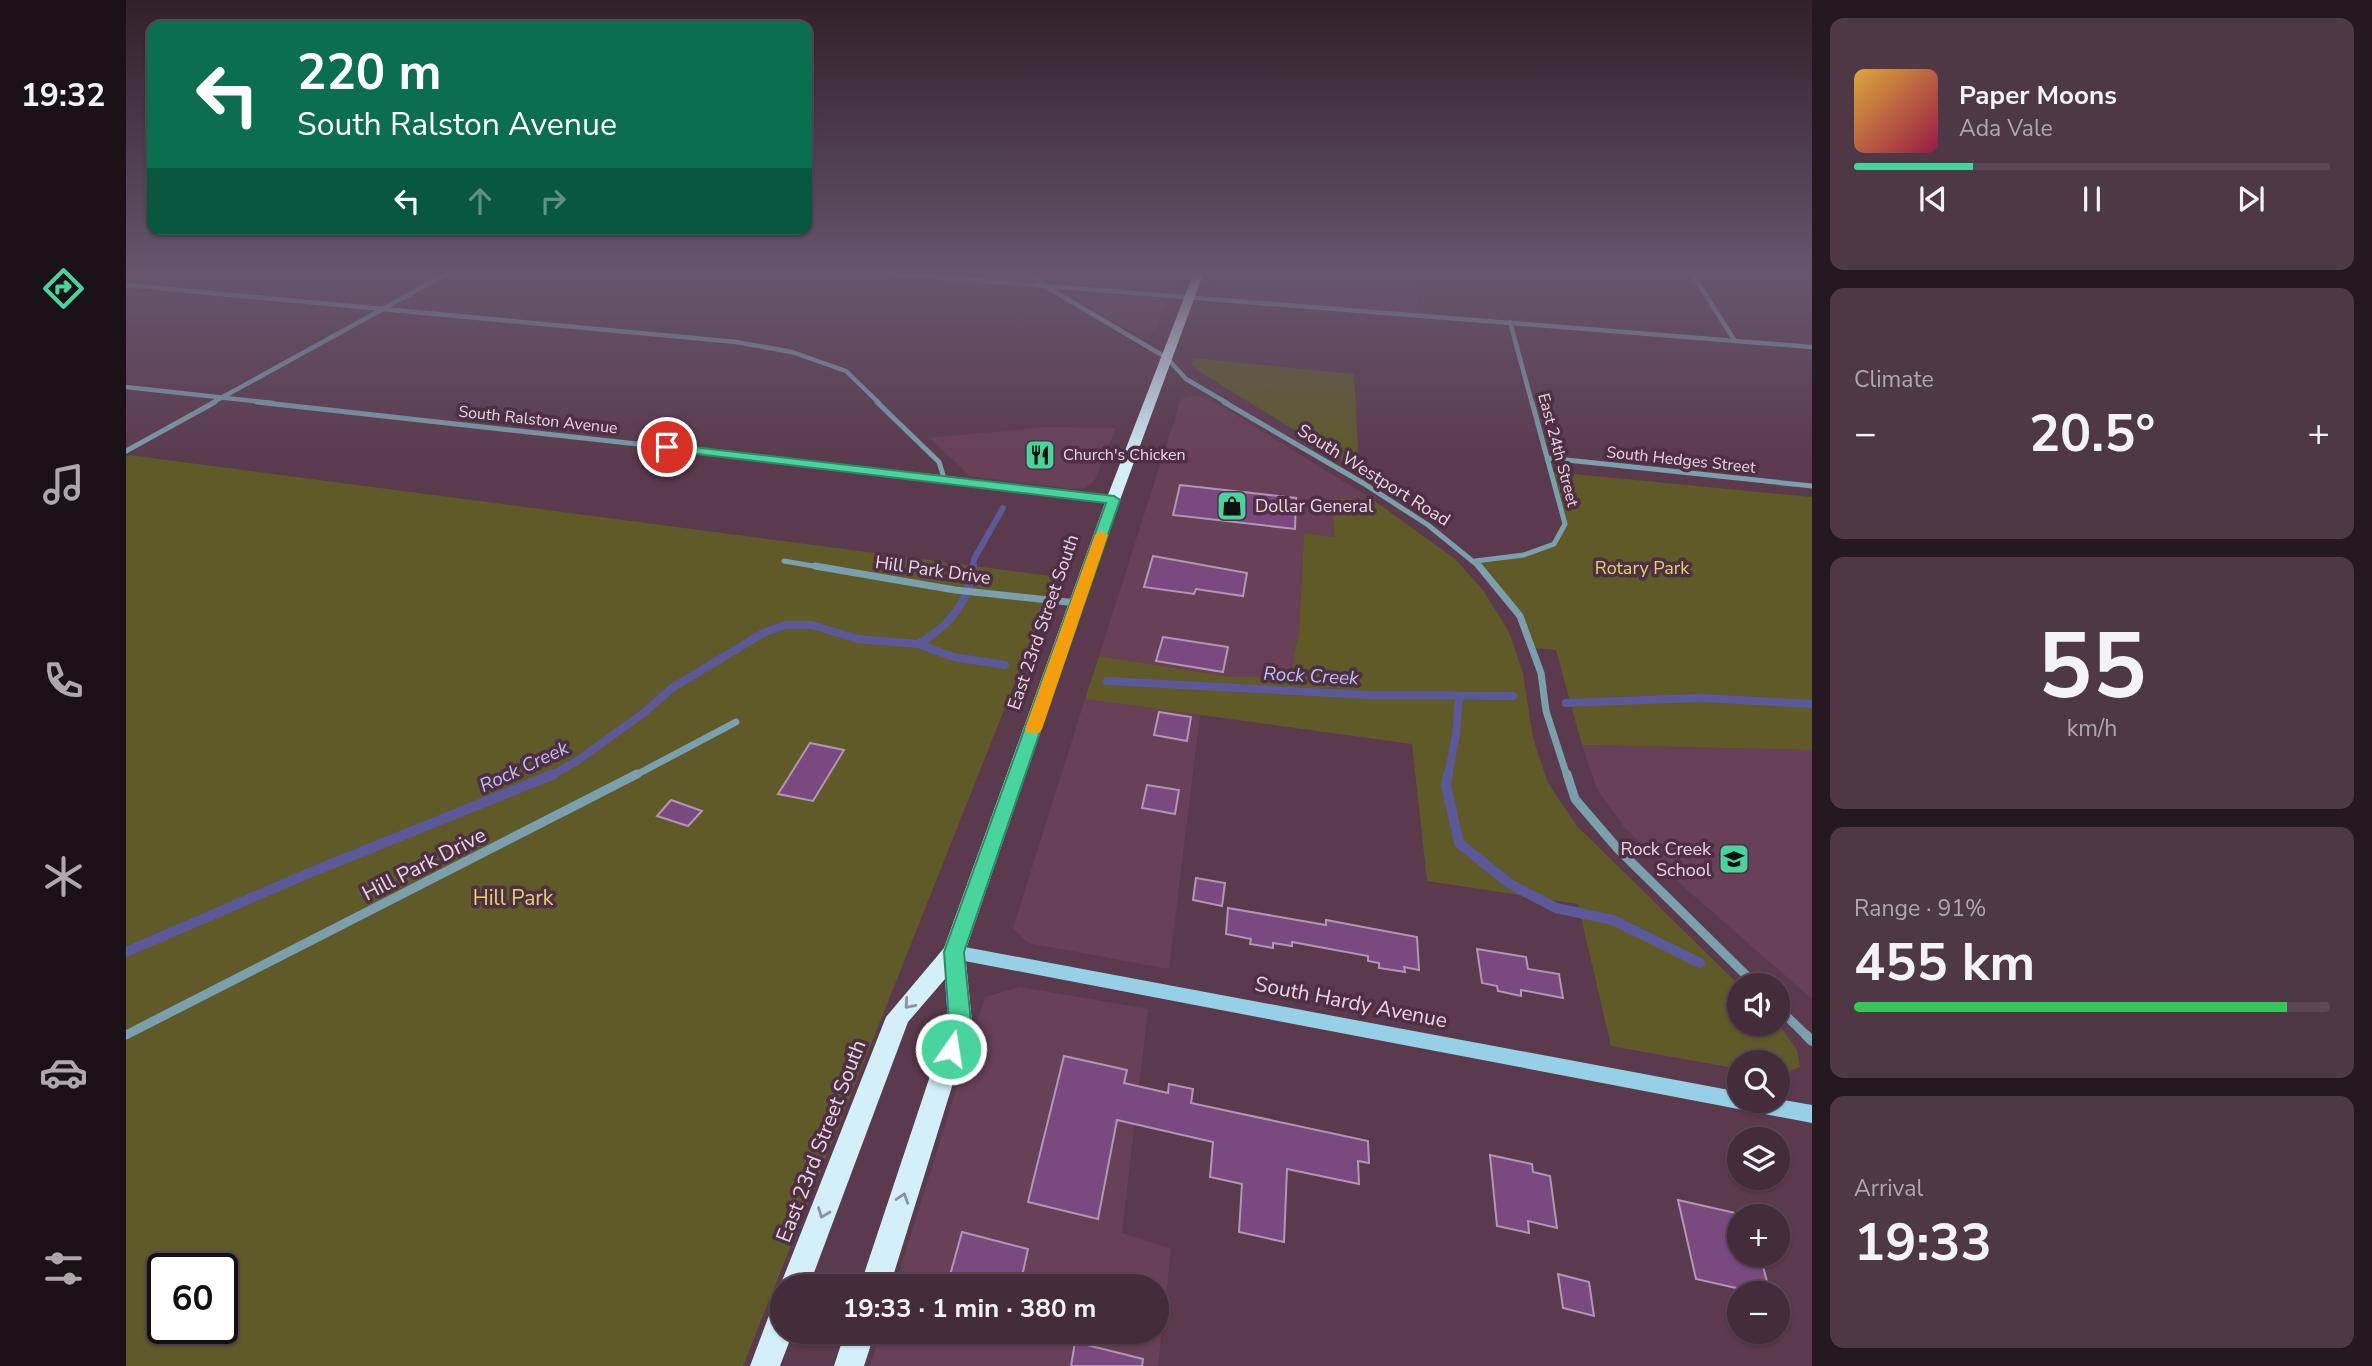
<!DOCTYPE html>
<html lang="en">
<head>
<meta charset="utf-8">
<style>
	body { margin:0; font-family:"Nunito Sans",sans-serif; background:#4e3845; color:#f1f3f6; height:100vh; display:flex; flex-direction:column; font-size:26px; white-space:nowrap }
	* { box-sizing:border-box; margin:0 }
	p { font-size:23px; color:#afa7af }
	.icon { flex:none; width:38px; height:38px; fill:none; stroke:currentColor; stroke-width:2; stroke-linecap:round; stroke-linejoin:round }
	.map { position:relative; flex:1; overflow:hidden }
	.details { display:flex; flex-direction:column; gap:18px; padding:18px; background:#251820; width:560px }
	.details>* { flex:none }
	.hud { position:absolute; left:21px; top:21px; width:665px; height:214px; border-radius:14px; box-shadow:0 2px 5px #0004,0 0 0 2px #5c4854; background:#0b6e4f; color:#fff; overflow:hidden }
	.buttons { position:absolute; left:1601px; top:973px; display:grid; gap:14px }
	.buttons a { display:grid; place-items:center; width:63px; height:63px; border-radius:50%; background:#442c3a; box-shadow:0 2px 5px #0004,0 0 0 2px #5c4854; font-size:35px }
	.speed { position:absolute; left:21px; top:1253px; display:flex; gap:14px; font-size:35px; font-weight:700; text-align:center }
	.speed>* { display:grid; place-content:center; width:91px; height:91px; border-radius:50%; background:#442c3a; box-shadow:0 2px 5px #0004,0 0 0 2px #5c4854; line-height:1 }
	.speed .limit { border:4px solid #111; border-radius:10px; background:#fff; color:#111 }
	.pin { position:absolute; display:grid; place-items:center; width:60px; height:60px; color:#fff; margin:-30px; border:4px solid #fff; border-radius:50%; box-shadow:0 2px 7px #0007 }
	.me { position:absolute; width:77px; margin:-38px; rotate:13deg; stroke-linejoin:round; filter:drop-shadow(0 0 5px #0008) }
	.turn { display:flex; align-items:center; gap:24px; height:147px; padding:0 35px; font-size:32px }
	.turn .icon { width:91px; height:91px; stroke-width:2.5 }
	.turn b { display:block; font-size:49px; line-height:60px }
	.lanes { display:flex; align-items:center; height:66px; padding:0 35px; background:#0003; justify-content:center; gap:35px; direction:ltr }
	.lanes .off { opacity:.35 }
	.big { font-size:52px; font-weight:700; line-height:1.1 }
	.details .tile { flex:1; display:flex; flex-direction:column; justify-content:center; gap:10px; min-width:0; padding:0 24px; border-radius:14px; background:#4e3845 }
	.details .dial { align-items:center; gap:0 }
	.dial b { font-size:91px; line-height:1 }
	.song { display:flex; align-items:center; gap:21px }
	.cover { width:84px; height:84px; border-radius:10px; background:linear-gradient(135deg,hsl(40 70% 55%),hsl(340 70% 35%)) }
	.played { height:7px; border-radius:4px; background:linear-gradient(90deg,#47d49d 25%,#5c4854 25%) }
	.keys { display:flex; justify-content:space-around; direction:ltr }
	.heat { display:flex; justify-content:space-between; align-items:center; font-size:38px; direction:ltr }
	.charge { height:10px; border-radius:5px; background:linear-gradient(90deg,#34c759 91%,#5c4854 0) }
	.trip { position:absolute; left:644px; top:1274px; width:399px; height:70px; border-radius:35px; background:#442c3a; box-shadow:0 2px 5px #0004,0 0 0 2px #5c4854; font-weight:700; line-height:70px; text-align:center }
	main { display:flex; flex:1; min-height:0 }
	.dock { display:flex; flex-direction:column; width:126px; justify-content:space-around; align-items:center; background:#1b1217; color:#afa7af }
	.dock .icon { width:49px; height:49px }
	.dock .selected { color:#47d49d }
	.dock b { font-size:32px; color:#f1f3f6 }
	.map>svg:first-child { display:block }
</style>
</head>
<body>
<main>
<nav class="dock">
<b>19:32</b>
<svg class="icon selected" aria-label="directions" viewBox="0 0 24 24"><path d="M12 3l9 9-9 9-9-9zM9 14v-3h6M13 9l2 2-2 2"/></svg>
<svg class="icon" aria-label="music" viewBox="0 0 24 24"><path d="M9 18V5l10-2v13"/><circle cx="6" cy="18" r="3"/><circle cx="16" cy="16" r="3"/></svg>
<svg class="icon" aria-label="phone" viewBox="0 0 24 24"><path d="M5 4h4l2 5-3 2q2 4 5 5l2-3 5 2v4C11 20 4 13 5 4z"/></svg>
<svg class="icon" aria-label="climate" viewBox="0 0 24 24"><path d="M12 3v18M4 7l16 10M4 17L20 7"/></svg>
<svg class="icon" aria-label="car" viewBox="0 0 24 24"><path d="M5 17H2v-5l4-1 3-4h7l3 4 3 1v5h-3M9 17h6M6 11h13"/><circle cx="7" cy="17" r="2"/><circle cx="17" cy="17" r="2"/></svg>
<svg class="icon" aria-label="filters" viewBox="0 0 24 24"><path d="M4 7h16M4 17h16"/><circle cx="9" cy="7" r="2"/><circle cx="15" cy="17" r="2"/></svg>
</nav>
<div class="map">
<svg width="1686" height="1366" viewBox="0 0 1686 1366">
	<rect width="100%" height="100%" fill="#5b3a4d"/>
	<!-- built -->
	<g fill="#684058">
		<polygon points="966,272 1050,272 1042,291 1035,292 959,286"/>
		<polygon points="1094,272 1288,272 1293,313 1098,298 1087,292"/>
		<polygon points="955,292 1033,299 1040,304 1030,330 1013,333 1003,331 947,296 947,293"/>
		<polygon points="1070,395 1083,399 1113,417 1246,499 1206,498 1208,537 1178,534 1173,630 1164,677 1105,677 973,656 1055,399"/>
		<polygon points="918,427 990,428 968,482 958,488 945,489 844,476 804,438"/>
		<polygon points="959,699 1074,715 1043,969 902,943 887,928"/>
		<polygon points="1456,745 1686,750 1686,999 1561,890 1499,828 1471,789"/>
		<polygon points="894,987 1022,1009 996,1233 1045,1249 1032,1366 744,1366 755,1332 1031,1332 1031,1286 769,1286 859,997"/>
	</g>
	<!-- green -->
	<g fill="#5f5a27" fill-rule="evenodd">
		<polygon points="1067,358 1228,374 1233,470 1071,370 1066,364"/>
		<path d="M3,455l928,122 -314,789h-617v-909zM37,1269h59v59h-59z"/>
		<polygon points="1426,472 1686,497 1686,750 1456,745 1430,650 1406,648 1394,616 1349,561 1398,555 1428,544 1439,523"/>
		<polygon points="1206,498 1246,499 1329,559 1357,590 1383,632 1397,673 1407,738 1422,783 1451,826 1613,985 1614,1024 1652,1023 1671,1050 1674,1067 1653,1075 1652,1062 1614,1062 1613,1069 1485,1046 1452,904 1301,881 1286,744 959,699 973,656 1105,677 1164,677 1173,630 1178,533 1208,537"/>
	</g>
	<g fill="none" stroke-linecap="round" stroke-linejoin="round">
		<!-- stream-far2 -->
		<polyline stroke="#5b5999" stroke-width="6" points="847,568 848,559 877,508"/>
		<!-- stream-far1 -->
		<g stroke="#5b5999" stroke-width="8">
			<path d="M792,644c30,-17 52,-42 55,-78"/>
			<polyline points="981,681 1242,695 1387,696"/>
			<polyline points="1440,703 1574,698 1686,704"/>
			<polyline points="424,776 451,761 519,712 546,688 639,632 660,625 686,625 732,639 792,644 827,657 879,665"/>
			<polyline points="1322,776 1330,735 1333,696"/>
		</g>
		<!-- stream -->
		<g stroke="#5b5999" stroke-width="10">
			<polyline points="1322,774 1320,785 1333,843 1384,884 1430,908 1487,920 1574,963"/>
			<polyline points="0,952 188,871 428,774"/>
		</g>
	</g>
	<!-- building -->
	<g fill="#7a497f" stroke="#b296b5" stroke-width="2">
		<polygon points="1054,485 1170,498 1169,529 1047,515"/>
		<polygon points="1027,556 1121,573 1117,596 1070,589 1068,594 1018,587"/>
		<polygon points="1037,637 1102,647 1097,672 1030,661"/>
		<polygon points="1033,712 1065,717 1061,741 1028,735"/>
		<polygon points="684,743 718,750 687,801 652,794"/>
		<polygon points="1021,785 1053,790 1049,814 1016,808"/>
		<polygon points="545,800 576,811 562,826 531,816"/>
		<polygon points="1070,878 1099,883 1096,906 1067,900"/>
		<polygon points="1102,908 1200,925 1200,920 1291,937 1293,970 1278,967 1279,972 1253,968 1253,963 1242,961 1242,956 1166,942 1166,946 1147,943 1147,948 1124,944 1125,939 1100,934"/>
		<polygon points="1351,949 1400,957 1402,969 1433,974 1437,998 1395,990 1395,996 1372,991 1371,986 1356,983"/>
		<polygon points="938,1056 1001,1070 998,1083 1042,1093 1043,1084 1067,1089 1065,1103 1242,1141 1243,1163 1232,1161 1233,1184 1161,1169 1158,1242 1113,1232 1116,1184 1084,1177 1087,1142 991,1120 972,1219 902,1202"/>
		<polygon points="1364,1155 1406,1164 1407,1172 1424,1176 1431,1228 1402,1221 1403,1233 1371,1226"/>
		<polygon points="1552,1200 1614,1214 1614,1255 1634,1255 1644,1293 1632,1293 1570,1279"/>
		<polygon points="836,1232 902,1249 894,1286 821,1286"/>
		<polygon points="1432,1274 1463,1282 1468,1316 1437,1308"/>
		<polygon points="949,1342 1017,1359 1016,1366 945,1366"/>
	</g>
	<g fill="none" stroke-linecap="round" stroke-linejoin="round">
		<!-- street-far4 -->
		<g stroke="#7a9fad" stroke-width="4.5">
			<polyline points="745,272 1686,347"/>
			<polyline points="904,272 919,286 1041,358 1060,379 1101,403"/>
			<polyline points="1565,272 1609,341"/>
			<polyline points="0,285 610,342 666,352 720,371 753,403"/>
			<polyline points="1384,322 1406,403"/>
			<polyline points="0,387 147,403"/>
			<polyline points="86,403 324,272"/>
		</g>
		<!-- street-far3 -->
		<g stroke="#7a9fad" stroke-width="5">
			<polyline points="131,402 818,478 987,500"/>
			<polyline points="751,402 813,462 818,478"/>
			<polyline points="1098,402 1237,483 1302,525 1355,568"/>
			<polyline points="0,451 89,402"/>
			<polyline points="1422,458 1686,486"/>
			<polyline points="658,561 699,568"/>
			<polyline points="1349,561 1398,555 1428,544 1439,524 1406,402"/>
		</g>
		<!-- street-far2 -->
		<g stroke="#7a9fad" stroke-width="7">
			<polyline points="689,566 829,590 951,603"/>
			<polyline points="1353,566 1394,616 1415,673 1420,711 1441,776"/>
			<polyline points="508,776 610,722"/>
		</g>
		<!-- street-far1 -->
		<g stroke="#7a9fad" stroke-width="9">
			<polyline points="1441,774 1449,799 1492,849 1630,985"/>
			<polyline points="1652,1008 1682,1037"/>
			<polyline points="0,1035 511,774"/>
		</g>
		<!-- street -->
		<polyline stroke="#7a9fad" stroke-width="10" points="1680,1035 1686,1041"/>
		<!-- secondary -->
		<polygon fill="#95d0e7" fill-rule="evenodd" points="828,945 1614,1092 1614,1101 1652,1101 1652,1099 1686,1105 1686,1123 828,959 822,957 819,952 822,947"/>
		<!-- primary -->
		<g fill="#d2effa" fill-rule="evenodd">
			<polygon points="1068,272 1078,272 994,500 839,952 846,1022 764,1286 734,1286 822,1022 819,979 782,1022 683,1286 656,1286 656,1290 654,1286 760,1017 818,948 980,500"/>
			<polygon points="656,1306 656,1332 667,1332 654,1366 624,1366 645,1310"/>
			<polygon points="719,1332 749,1332 738,1366 708,1366"/>
		</g>
	</g>
	<!-- one-way arrows -->
	<defs><path id="oneway-chevron" d="M-2-3.5L2.5 0L-2 3.5" fill="none" stroke-width="1.6" stroke-linecap="round" stroke-linejoin="round" transform="scale(1.75)"/></defs>
	<g stroke="#908f9e">
		<use href="#oneway-chevron" transform="translate(783 1004) rotate(131)"/>
		<use href="#oneway-chevron" transform="translate(777 1198) rotate(-72)"/>
		<use href="#oneway-chevron" transform="translate(697 1213) rotate(111)"/>
	</g>
	<!-- sky -->
	<linearGradient id="sky" x2="0" y2="1"><stop stop-color="#32202a"/><stop offset="0.59" stop-color="#66556d"/><stop offset="1" stop-color="#66556d" stop-opacity="0"/></linearGradient>
	<rect width="1686" height="463" fill="url(#sky)"/>
	<!-- route -->
	<polygon fill="#47d49d" stroke="#2e8a66" stroke-width="2" points="541,444 988,496 994,500 838,952 845,1022 833,1055 825,1058 818,1055 814,1049 823,1022 818,952 980,503 537,450 537,445"/>
	<!-- slow -->
	<polygon fill="#f59e0b" points="975,531 982,535 916,729 913,733 901,733 899,729 969,535"/>
	<!-- icons -->
	<defs>
		<g id="restaurant-square" transform="scale(1.575)"><rect x="-9" y="-9" width="18" height="18" rx="4" fill="#47d49d" stroke="#4f2f43"/><path d="M-5-6h1v4h1v-4h1v4h1v-4h1v5L-1.5 .5V6h-2V.5L-5-1ZM5-6V6H3V1.5H1.5Q1.5-4 5-6Z" fill="#111"/></g>
		<g id="shop-square" transform="scale(1.575)"><rect x="-9" y="-9" width="18" height="18" rx="4" fill="#47d49d" stroke="#4f2f43"/><path d="M-5-2.5h2.3a2.7 3.5 0 0 1 5.4 0H5L5.5 6h-11ZM-1.5-2.5h3a1.5 2.3 0 0 0-3 0Z" fill="#111"/></g>
		<g id="school-square" transform="scale(1.575)"><rect x="-9" y="-9" width="18" height="18" rx="4" fill="#47d49d" stroke="#4f2f43"/><path d="M0-5L7-2L0 1L-7-2ZM-4 1L0 2.5L4 1V4Q0 6-4 4Z" fill="#111"/></g>
	</defs>
	<g fill-rule="evenodd">
		<use href="#restaurant-square" x="914" y="455"/>
		<use href="#shop-square" x="1106" y="506"/>
		<use href="#school-square" x="1608" y="859"/>
	</g>
	<g text-anchor="middle" dominant-baseline="central" stroke-width="7" stroke-linejoin="round" paint-order="stroke">
		<!-- far-street labels -->
		<g font-size="16" fill="#ead5e1" stroke="#4f2f43">
			<text transform="translate(412 420) rotate(6)">South Ralston Avenue</text>
			<text transform="translate(1432 450) rotate(75)">East 24th Street</text>
			<text transform="translate(1555 460) rotate(6)">South Hedges Street</text>
		</g>
		<!-- far-poi labels -->
		<g font-size="16" fill="#ead5e1" stroke="#4f2f43" text-anchor="start">
			<text x="937" y="455">Church's Chicken</text>
		</g>
		<!-- street labels -->
		<g font-size="18" fill="#ead5e1" stroke="#4f2f43">
			<text transform="translate(1248 475) rotate(32)">South Westport Road</text>
			<text transform="translate(807 570) rotate(8)">Hill Park Drive</text>
			<text transform="translate(917 622) rotate(-71)">East 23rd Street South</text>
		</g>
		<!-- poi labels -->
		<g font-size="18" fill="#ead5e1" stroke="#4f2f43" text-anchor="start">
			<text x="1129" y="506">Dollar General</text>
			<text x="1585" y="849" text-anchor="end">Rock Creek<tspan x="1585" dy="21">School</tspan></text>
		</g>
		<!-- park labels -->
		<g font-size="18" fill="#e1d568" stroke="#4f2f43">
			<text x="1516" y="568">Rotary Park</text>
		</g>
		<!-- water labels -->
		<g font-size="19" font-style="italic" fill="#bdbff7" stroke="#4f2f43">
			<text transform="translate(1185 676) rotate(3)">Rock Creek</text>
			<text transform="translate(398 767) rotate(-25)">Rock Creek</text>
		</g>
		<!-- near-street labels -->
		<g font-size="21" fill="#ead5e1" stroke="#4f2f43">
			<text transform="translate(298 864) rotate(-27)">Hill Park Drive</text>
			<text transform="translate(1225 1002) rotate(11)">South Hardy Avenue</text>
			<text transform="translate(695 1141) rotate(-69)">East 23rd Street South</text>
		</g>
		<!-- near-park labels -->
		<g font-size="21" fill="#e1d568" stroke="#4f2f43">
			<text x="387" y="898">Hill Park</text>
		</g>
	</g>
</svg>
<div class="buttons">
<a><svg class="icon" aria-label="sound" viewBox="0 0 24 24"><path d="M4 9h4l5-4v14l-5-4H4zM17 9q2 3 0 6"/></svg></a>
<a><svg class="icon" aria-label="search" viewBox="0 0 24 24"><circle cx="10" cy="10" r="6"/><path d="M15 15l6 6"/></svg></a>
<a><svg class="icon" aria-label="layers" viewBox="0 0 24 24"><path d="M12 4l9 5-9 5-9-5zM3 14l9 5 9-5"/></svg></a>
<a>+</a>
<a>−</a>
</div>
<div class="speed"><div class="limit">60</div></div>
<div class="pin" style="left:541px;top:447px;background:#d93025"><svg class="icon" aria-label="arrive" viewBox="0 0 24 24"><path d="M6 21V4h12l-3 4 3 4H6"/></svg></div>
<svg class="me" style="left:825px;top:1049px" viewBox="-20 -20 40 40"><circle r="17" fill="#47d49d" stroke="#fff" stroke-width="3"/><path d="M0-11L8 9 0 5-8 9z" fill="#fff"/></svg>
<div class="trip">19:33 · 1 min · 380 m</div>
<div class="hud">
<div class="turn"><svg class="icon" aria-label="left" viewBox="0 0 24 24"><path d="M17 20v-9H6M10 6l-5 5 5 5"/></svg><div><b>220 m</b>South Ralston Avenue</div></div>
<div class="lanes"><svg class="icon" aria-label="left" viewBox="0 0 24 24"><path d="M17 20v-9H6M10 6l-5 5 5 5"/></svg><svg class="icon off" aria-label="ahead" viewBox="0 0 24 24"><path d="M12 20V5M6 11l6-6 6 6"/></svg><svg class="icon off" aria-label="right" viewBox="0 0 24 24"><path d="M7 20v-9h11M14 6l5 5-5 5"/></svg></div>
</div>
</div>
<section class="details">
<div class="tile">
<div class="song"><i class="cover"></i><div><b>Paper Moons</b><p>Ada Vale</p></div></div>
<div class="played"></div>
<div class="keys"><svg class="icon" aria-label="previous" viewBox="0 0 24 24"><path d="M18 5L8 12l10 7zM5 5v14"/></svg><svg class="icon" aria-label="pause" viewBox="0 0 24 24"><path d="M8 5v14M16 5v14"/></svg><svg class="icon" aria-label="next" viewBox="0 0 24 24"><path d="M6 5l10 7-10 7zM19 5v14"/></svg></div>
</div>
<div class="tile"><p>Climate</p>
<div class="heat"><a>−</a><b class="big">20.5°</b><a>+</a></div>
</div>
<div class="tile dial"><b>55</b><p>km/h</p></div>
<div class="tile"><p>Range · 91%</p><b class="big">455 km</b><div class="charge"></div></div>
<div class="tile"><p>Arrival</p><b class="big">19:33</b></div>
</section>
</main>
</body>
</html>
